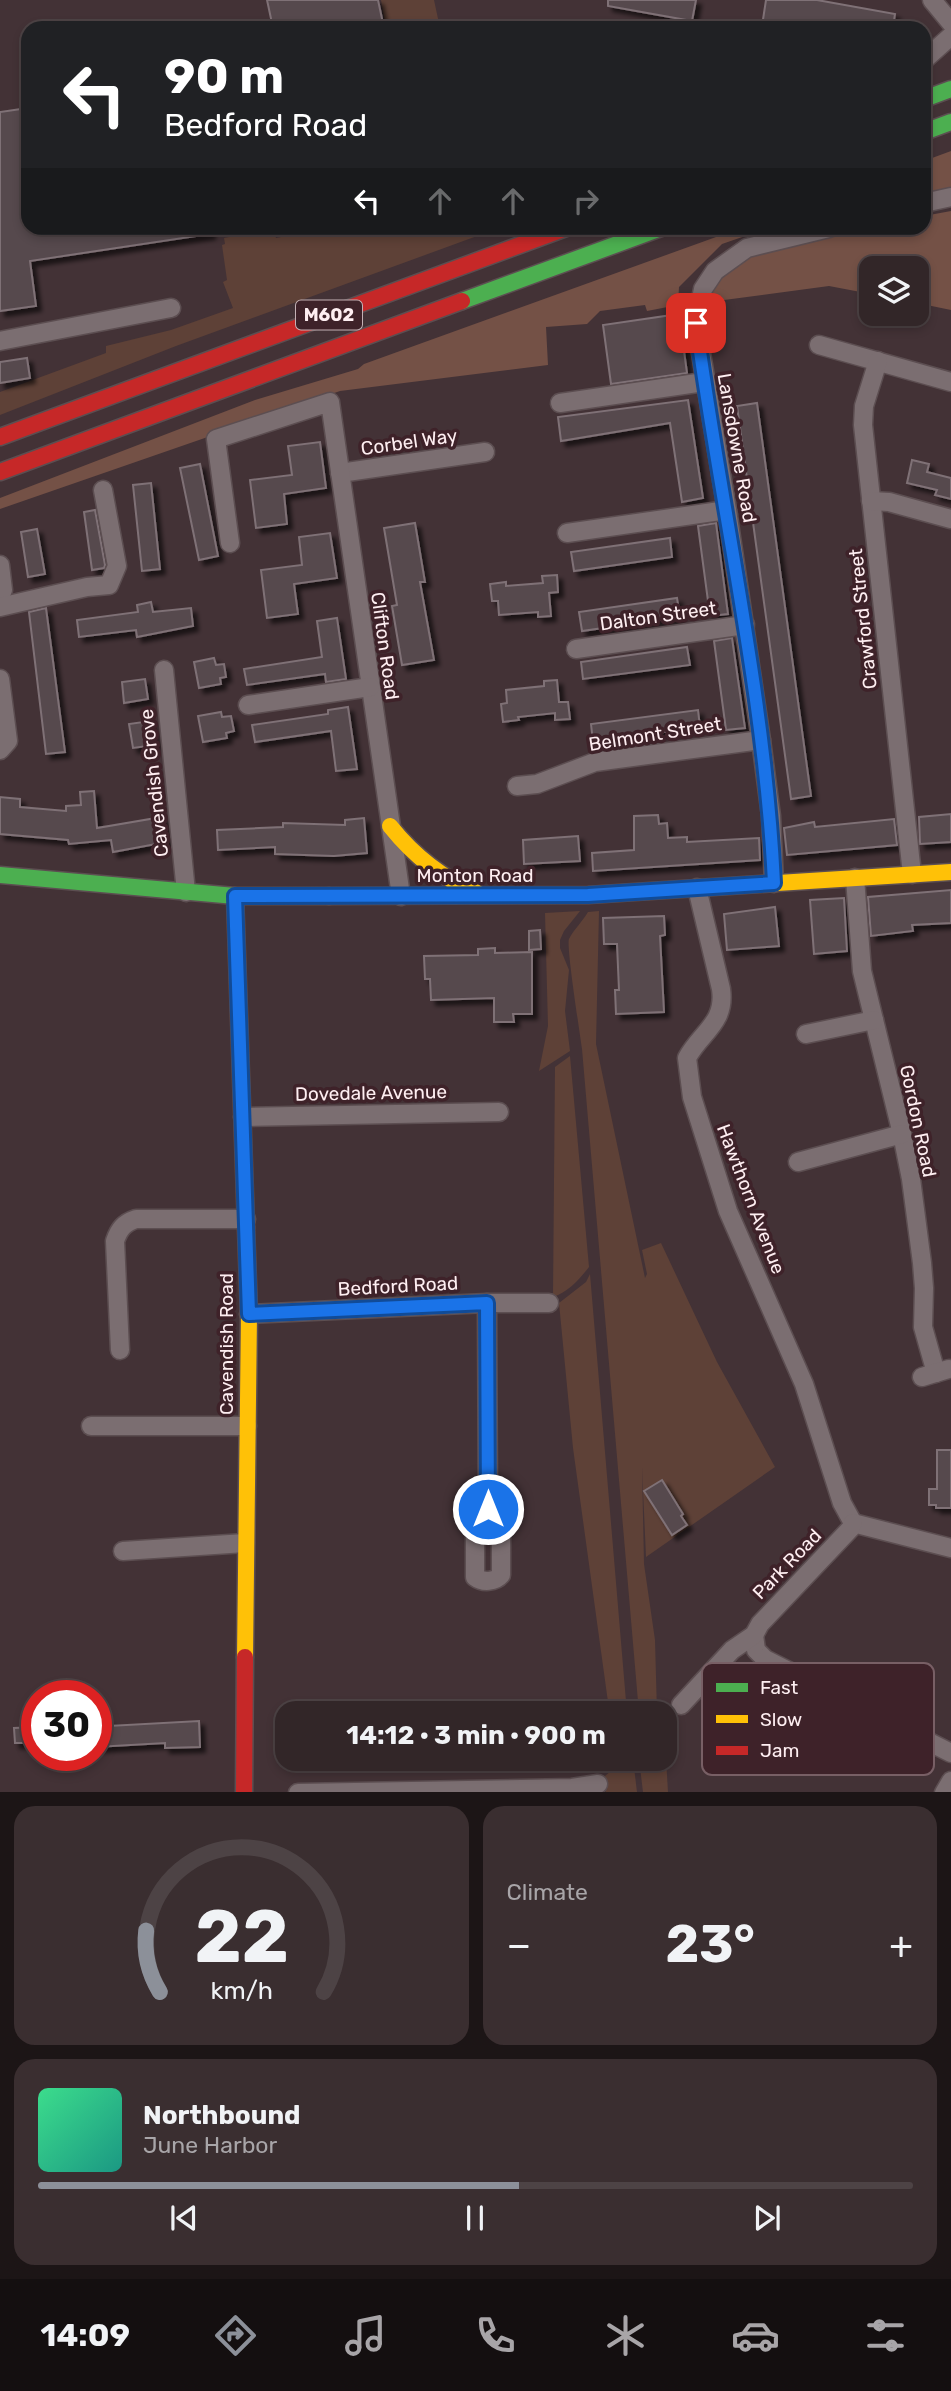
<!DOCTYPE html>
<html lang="en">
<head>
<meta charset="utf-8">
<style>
	body { margin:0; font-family:Rubik,sans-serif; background:#3a2e30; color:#f1f3f6; height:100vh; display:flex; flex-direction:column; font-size:26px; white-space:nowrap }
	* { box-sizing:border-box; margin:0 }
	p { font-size:23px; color:#a8a5a8 }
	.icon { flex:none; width:38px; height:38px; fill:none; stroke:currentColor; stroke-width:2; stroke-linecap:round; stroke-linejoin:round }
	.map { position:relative; height:1792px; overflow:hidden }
	.drawer { display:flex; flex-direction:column; gap:14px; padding:14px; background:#1c1516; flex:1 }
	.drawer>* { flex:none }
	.top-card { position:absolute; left:21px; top:21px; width:910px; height:214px; border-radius:21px; box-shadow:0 4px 10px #0003,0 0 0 2px #4d4345; background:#202124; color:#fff; overflow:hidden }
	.controls { position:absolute; left:859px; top:256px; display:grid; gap:14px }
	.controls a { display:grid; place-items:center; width:70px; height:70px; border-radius:14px; background:#322628; box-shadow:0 4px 10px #0003,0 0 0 2px #4d4345; font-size:35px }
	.speed { position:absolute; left:21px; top:1680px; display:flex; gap:14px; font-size:35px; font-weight:700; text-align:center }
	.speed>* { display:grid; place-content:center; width:91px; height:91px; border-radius:50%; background:#322628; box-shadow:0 4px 10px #0003,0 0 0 2px #4d4345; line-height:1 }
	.speed .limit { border:10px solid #d22; background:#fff; color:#111 }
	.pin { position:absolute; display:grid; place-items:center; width:60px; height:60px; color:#fff; margin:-30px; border-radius:14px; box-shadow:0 4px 10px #0006 }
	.me { position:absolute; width:77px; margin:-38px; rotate:0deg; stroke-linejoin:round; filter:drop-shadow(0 0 5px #0008) }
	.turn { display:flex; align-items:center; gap:24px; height:147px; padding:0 28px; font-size:32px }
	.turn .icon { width:91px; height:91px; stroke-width:2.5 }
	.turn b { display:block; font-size:49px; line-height:60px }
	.lanes { display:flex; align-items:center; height:66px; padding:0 28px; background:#0003; justify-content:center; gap:35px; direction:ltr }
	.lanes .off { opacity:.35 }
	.big { font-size:52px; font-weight:700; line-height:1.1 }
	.drawer .tile { flex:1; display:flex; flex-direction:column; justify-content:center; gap:10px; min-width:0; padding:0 24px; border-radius:21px; background:#3a2e30 }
	.drawer .dial { align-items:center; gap:0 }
	.dial svg { height:182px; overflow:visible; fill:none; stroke:#4d4345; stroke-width:7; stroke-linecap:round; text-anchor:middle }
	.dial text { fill:#f1f3f6; stroke:none }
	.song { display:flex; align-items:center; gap:21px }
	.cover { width:84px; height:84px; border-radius:10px; background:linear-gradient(135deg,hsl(150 70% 55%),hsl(170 70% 35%)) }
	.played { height:7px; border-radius:4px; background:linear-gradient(90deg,#8c9099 55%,#4d4345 55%) }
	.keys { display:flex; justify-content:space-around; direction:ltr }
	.heat { display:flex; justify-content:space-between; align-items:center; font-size:38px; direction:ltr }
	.drawer .tiles { flex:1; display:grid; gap:14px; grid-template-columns:1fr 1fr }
	.tile:last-child { grid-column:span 2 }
	.trip { position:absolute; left:275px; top:1701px; width:402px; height:70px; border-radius:21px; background:#322628; box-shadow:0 4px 10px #0003,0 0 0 2px #4d4345; font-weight:700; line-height:70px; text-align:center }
	.dock { display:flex; height:112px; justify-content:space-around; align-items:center; background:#140f10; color:#a8a5a8 }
	.dock .icon { width:49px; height:49px }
	.dock .current { color:#8c9099 }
	.dock b { font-size:32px; color:#f1f3f6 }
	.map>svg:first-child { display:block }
</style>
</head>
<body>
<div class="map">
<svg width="951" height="1793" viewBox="0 0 951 1793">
	<defs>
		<filter id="shadow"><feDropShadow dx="5" dy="5" stdDeviation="2" flood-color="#0009"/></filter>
	</defs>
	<rect width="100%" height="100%" fill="#433236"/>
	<!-- green -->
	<g fill="#5e4137">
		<polygon points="381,0 434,0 440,28 386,28"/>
		<polygon points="327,228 499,228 176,346 0,415 0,392 106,353 106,346 171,330 233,308 223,282 227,280 222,245 225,244 224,238 273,229 276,238"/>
		<polygon points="580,911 564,931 560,940 560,948 569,970 565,1011 570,1051 539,1071 548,1026 545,913"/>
		<path d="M599,911l-3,133 49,234 2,-4 -5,-24 19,-7 56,119 58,105 -129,90 -4,-90 2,97 11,76 2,73h-18l-57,-664c-2,-15 -16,-104 -13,-110 5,-10 14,-18 19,-27z"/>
		<path d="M570,1056l19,211c-10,13 -21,25 -36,30l2,-230z"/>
		<polygon points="590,1274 627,1713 611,1713 608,1702 573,1448 559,1303 586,1282"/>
		<polygon points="665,1741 668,1792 643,1792 639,1759 665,1759"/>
		<polygon points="626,1759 633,1759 637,1792 606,1792 600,1780"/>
	</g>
	<!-- forest -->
	<g fill="#745146">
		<polygon points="951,151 951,187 924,193 924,161"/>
		<path d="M951,211v99l-34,-7v-35h-45l-1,26 -42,-8 -120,16c12,-47 63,-54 103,-63 17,-4 35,-9 53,-11 19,-3 40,0 59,0v-12z"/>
		<polygon points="741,228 768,228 722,244 679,287 678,305 647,311 645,305 600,311 587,324 546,327 548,365 340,391 0,509 0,498 255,400 358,369 364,364"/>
	</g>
	<!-- building -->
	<g fill="#56494e" stroke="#7f7176" stroke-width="2" filter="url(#shadow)">
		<polygon points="267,0 378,0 384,28 273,28"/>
		<polygon points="608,0 696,0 692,21 608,6"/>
		<polygon points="766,0 817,0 895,14 893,28 774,28 762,26"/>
		<polygon points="28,108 28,228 210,228 210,234 30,261 36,306 0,311 0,112"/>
		<polygon points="679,314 687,373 611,384 603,325"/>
		<polygon points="27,358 30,378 0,383 0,362"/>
		<polygon points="688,400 703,498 682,502 670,423 561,441 558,417"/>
		<polygon points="757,403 811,796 791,799 737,406"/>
		<polygon points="320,442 326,488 284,494 287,524 256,528 250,480 292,475 288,446"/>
		<polygon points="912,460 929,464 927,472 951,478 951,499 935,495 937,490 907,483"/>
		<polygon points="200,464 218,556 199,560 180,468"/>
		<polygon points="151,483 160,569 142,571 133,485"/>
		<polygon points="95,510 105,565 104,568 92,570 84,512"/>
		<polygon points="415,523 425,582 420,582 434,660 402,665 392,606 397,605 384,528"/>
		<polygon points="716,523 728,614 710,616 698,526"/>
		<polygon points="37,529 45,574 28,577 21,532"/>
		<polygon points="330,533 337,578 294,584 298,614 267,618 261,570 302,565 299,537"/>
		<polygon points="670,538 672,557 574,571 571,552"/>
		<polygon points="557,575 558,592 549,593 551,616 538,617 538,612 499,615 498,601 492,601 490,584 506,582 506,586 543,583 542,576"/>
		<polygon points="677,598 680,617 582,631 579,612"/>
		<polygon points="151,602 153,612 191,608 193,626 137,637 136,630 79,637 77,620 138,612 137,605"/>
		<polygon points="46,608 65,752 46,754 29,612"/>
		<polygon points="337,618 346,679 326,682 325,674 247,685 244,669 322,657 317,621"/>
		<polygon points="732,638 745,728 726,730 714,641"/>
		<polygon points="687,647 690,665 583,679 581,662"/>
		<polygon points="214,658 216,665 224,664 226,677 220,678 221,684 199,688 194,662"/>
		<polygon points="145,679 148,699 124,703 122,682"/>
		<polygon points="557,680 559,702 568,702 570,719 555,720 555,713 518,717 519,720 503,722 501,704 507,703 506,690 544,686 544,681"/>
		<polygon points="348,707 357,769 336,771 331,731 255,742 252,725 328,714 328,710"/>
		<polygon points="698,710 700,727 593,742 591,724"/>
		<polygon points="221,712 222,717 231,716 234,731 226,733 227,738 203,742 198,716"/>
		<polygon points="150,721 155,745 133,748 129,724"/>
		<polygon points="94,791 97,828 162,817 167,842 113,852 111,840 69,844 68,840 0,834 0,797 20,799 20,807 66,811 66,806 81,805 80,792"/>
		<polygon points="951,814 951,842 920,844 919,817"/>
		<polygon points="658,815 659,824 667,823 668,838 687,837 687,842 759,838 760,860 593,871 592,853 634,850 634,816"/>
		<polygon points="364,818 367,853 334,856 275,854 275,847 218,850 217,830 283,827 283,823 345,825 345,820"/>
		<polygon points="894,819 897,845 787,855 784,828 814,822 815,827"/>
		<polygon points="578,836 580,861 524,864 523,840"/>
		<polygon points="951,890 951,923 912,925 913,931 871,936 868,897"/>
		<polygon points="844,898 847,951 814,954 810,900"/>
		<polygon points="775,907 779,946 727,950 724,914"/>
		<polygon points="664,916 665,935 660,936 664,1012 616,1014 615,990 619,990 617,944 604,944 603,918"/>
		<polygon points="540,930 541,949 529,950 529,931"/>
		<polygon points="495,948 495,953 532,952 532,1014 513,1014 514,1022 494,1022 494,998 431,1000 430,979 425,979 424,956 478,955 478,949"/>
		<polygon points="937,1450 951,1450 951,1508 936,1508 936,1505 929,1505 929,1489 937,1489"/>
		<polygon points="662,1480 683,1514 681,1516 687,1525 672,1535 644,1491"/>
		<polygon points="96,1721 109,1721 109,1726 199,1721 200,1747 165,1748 165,1743 96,1747"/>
		<polygon points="37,1727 37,1743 15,1743 14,1728"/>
	</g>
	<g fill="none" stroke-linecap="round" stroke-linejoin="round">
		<!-- street casing -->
		<g stroke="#5c4e51" stroke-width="21">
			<g id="street">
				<polyline points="932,0 951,23"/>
				<polyline points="924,60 951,36"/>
				<polyline points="924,203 951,197"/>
				<polyline points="0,341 171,308"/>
				<polyline points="819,345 951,382"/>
				<polyline points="878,361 864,406 863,425 912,874"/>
				<polyline points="560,403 704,382"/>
				<polyline points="340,473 485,452"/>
				<polyline points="871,501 889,502 951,519"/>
				<polyline points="567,533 727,510"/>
				<polyline points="230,543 216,439 330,402 401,896"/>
				<polyline points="0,565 3,590 0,595"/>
				<polyline points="0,607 87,587 109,585 117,566 103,490"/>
				<polyline points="576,649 745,625"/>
				<polyline points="164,670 186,892"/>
				<polyline points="0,679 8,741 0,750"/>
				<polyline points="248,705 370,687"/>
				<polyline points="517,786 537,784 595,762 761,740"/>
				<polyline points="855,878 862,971 902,1134 911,1179 922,1263 924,1288 923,1327 936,1373"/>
				<polyline points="774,883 771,816 761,740 727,510 696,323 703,289 715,271 747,248 829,228"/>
				<path d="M697,888l24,101c5,34 -20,43 -34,69l5,39 36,114 76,173 38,119 11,20"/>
				<polyline points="806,1034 874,1020"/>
				<polyline points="243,1117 499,1112"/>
				<polyline points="798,1162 902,1134"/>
				<path d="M487,1303l1,206 13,23v43c-6,7 -18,8 -26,2v-45l13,-23"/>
				<polyline points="249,1314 487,1303 549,1303"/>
				<path d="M120,1350l-5,-109c4,-12 9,-18 21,-22h110"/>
				<polyline points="922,1377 949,1369"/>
				<polyline points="91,1426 247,1426"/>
				<polyline points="853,1523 951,1548"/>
				<polyline points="123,1551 245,1543"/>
				<polyline points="754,1635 756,1650 765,1659 951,1753"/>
				<polyline points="681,1705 732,1650 754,1635 760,1624 851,1528 853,1523"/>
				<polyline points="298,1793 572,1788 598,1784"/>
				<polyline points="944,1793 951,1781"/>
			</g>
		</g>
		<!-- fast casing -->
		<g stroke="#5c4e51" stroke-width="19">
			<g id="fast">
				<polyline points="924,99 951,89"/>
				<polyline points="924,132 951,122"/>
				<polyline points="462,301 661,228"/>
				<polyline points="0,875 235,896 329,896"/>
			</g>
		</g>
		<!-- slow casing -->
		<g stroke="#5c4e51" stroke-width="19">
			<g id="slow">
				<path d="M390,826c24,30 51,52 87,67"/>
				<polyline points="329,896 588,895 951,872"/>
				<polyline points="245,1657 249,1314 246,1227"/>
			</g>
		</g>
		<!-- jam casing -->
		<g stroke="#5c4e51" stroke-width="19">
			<g id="jam">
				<polyline points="0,437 566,228"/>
				<polyline points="0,472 462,301"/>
				<polyline points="235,896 246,1227"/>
				<polyline points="244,1793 245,1657"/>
			</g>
		</g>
		<!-- street -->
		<use href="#street" stroke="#7b6e71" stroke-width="18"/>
		<!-- fast -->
		<use href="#fast" stroke="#4caf50" stroke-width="16"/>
		<!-- slow -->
		<use href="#slow" stroke="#ffc107" stroke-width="16"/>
		<!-- jam -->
		<use href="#jam" stroke="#c62828" stroke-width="16"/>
	</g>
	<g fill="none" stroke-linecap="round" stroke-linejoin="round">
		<!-- route casing -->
		<g stroke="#114b97" stroke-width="18">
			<path id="route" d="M488,1509l-1,-206 -238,11 -14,-418 353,-1 186,-12c-9,-189 -53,-373 -78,-560"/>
		</g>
		<!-- route -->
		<use href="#route" stroke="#1a73e8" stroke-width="12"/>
	</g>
	<g text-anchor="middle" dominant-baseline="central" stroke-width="7" stroke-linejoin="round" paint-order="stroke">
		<!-- shield labels -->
		<rect fill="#3e2229" stroke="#c4b1b5" stroke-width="2" x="296" y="300.5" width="66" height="29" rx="5"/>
		<g font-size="18" font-weight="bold" fill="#feeef1">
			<text x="329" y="315">M602</text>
		</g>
		<!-- street labels -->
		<g font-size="19" fill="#feeef1" stroke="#3e2229">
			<text transform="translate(409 442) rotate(-8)">Corbel Way</text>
			<text transform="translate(737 448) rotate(80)">Lansdowne Road</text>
			<text transform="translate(658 616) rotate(-8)">Dalton Street</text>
			<text transform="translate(863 619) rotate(-96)">Crawford Street</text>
			<text transform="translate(385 646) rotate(82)">Clifton Road</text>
			<text transform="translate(655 734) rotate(-9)">Belmont Street</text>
			<text transform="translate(154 783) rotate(-96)">Cavendish Grove</text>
			<text x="475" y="875">Monton Road</text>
			<text transform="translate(371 1093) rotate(-1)">Dovedale Avenue</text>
			<text transform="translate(918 1121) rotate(78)">Gordon Road</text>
			<text transform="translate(751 1199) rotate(69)">Hawthorn Avenue</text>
			<text transform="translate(398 1286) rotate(-3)">Bedford Road</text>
			<text transform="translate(226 1344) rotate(-90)">Cavendish Road</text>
			<text transform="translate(787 1564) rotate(-46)">Park Road</text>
		</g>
	</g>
	<!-- legend -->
	<rect x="702" y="1663" width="232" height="112" rx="10" fill="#3e2229" stroke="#785f65" stroke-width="2"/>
	<rect x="716" y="1683" width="32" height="9" fill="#4caf50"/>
	<rect x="716" y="1715" width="32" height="8" fill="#ffc107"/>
	<rect x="716" y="1746" width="32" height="9" fill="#c62828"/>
	<g font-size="19" fill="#feeef1">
		<text x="760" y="1694">Fast</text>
		<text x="760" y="1726">Slow</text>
		<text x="760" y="1757">Jam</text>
	</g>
</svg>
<div class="controls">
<a><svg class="icon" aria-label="layers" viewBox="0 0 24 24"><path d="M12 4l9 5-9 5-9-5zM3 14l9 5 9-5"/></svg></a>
</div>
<div class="speed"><div class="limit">30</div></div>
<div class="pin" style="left:696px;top:323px;background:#d93025"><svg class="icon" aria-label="arrive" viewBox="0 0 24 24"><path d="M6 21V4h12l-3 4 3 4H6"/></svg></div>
<svg class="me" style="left:488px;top:1509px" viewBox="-20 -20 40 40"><circle r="17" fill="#1a73e8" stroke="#fff" stroke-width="3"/><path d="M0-11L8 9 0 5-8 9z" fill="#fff"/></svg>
<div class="trip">14:12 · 3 min · 900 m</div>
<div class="top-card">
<div class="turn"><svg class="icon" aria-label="left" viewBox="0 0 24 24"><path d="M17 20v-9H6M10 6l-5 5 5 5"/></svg><div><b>90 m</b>Bedford Road</div></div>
<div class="lanes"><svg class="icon" aria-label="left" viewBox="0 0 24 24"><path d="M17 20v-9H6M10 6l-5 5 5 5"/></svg><svg class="icon off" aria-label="ahead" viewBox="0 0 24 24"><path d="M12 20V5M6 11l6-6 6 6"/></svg><svg class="icon off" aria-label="ahead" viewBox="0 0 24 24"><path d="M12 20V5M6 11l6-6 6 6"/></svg><svg class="icon off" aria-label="right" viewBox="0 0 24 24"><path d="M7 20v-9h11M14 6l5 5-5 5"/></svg></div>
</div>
</div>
<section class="drawer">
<div class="tiles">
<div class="tile dial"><svg viewBox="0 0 100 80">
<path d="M14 69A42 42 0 1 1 86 69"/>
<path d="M14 69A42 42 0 0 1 8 42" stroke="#8c9099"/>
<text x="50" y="56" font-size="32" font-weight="700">22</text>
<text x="50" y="72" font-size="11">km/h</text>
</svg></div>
<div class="tile"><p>Climate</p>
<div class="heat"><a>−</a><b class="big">23°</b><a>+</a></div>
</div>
<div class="tile">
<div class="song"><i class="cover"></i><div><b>Northbound</b><p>June Harbor</p></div></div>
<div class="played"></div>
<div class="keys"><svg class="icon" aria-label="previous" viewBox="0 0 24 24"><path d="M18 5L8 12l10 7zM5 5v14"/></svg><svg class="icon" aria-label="pause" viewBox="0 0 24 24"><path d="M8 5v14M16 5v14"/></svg><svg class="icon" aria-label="next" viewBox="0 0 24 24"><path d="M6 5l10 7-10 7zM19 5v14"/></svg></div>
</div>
</div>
</section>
<nav class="dock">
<b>14:09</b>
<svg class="icon current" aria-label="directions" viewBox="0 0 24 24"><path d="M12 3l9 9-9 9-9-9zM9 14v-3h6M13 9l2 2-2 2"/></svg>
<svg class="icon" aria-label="music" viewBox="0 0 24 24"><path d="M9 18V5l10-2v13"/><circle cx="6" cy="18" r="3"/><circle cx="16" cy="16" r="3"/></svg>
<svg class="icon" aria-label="phone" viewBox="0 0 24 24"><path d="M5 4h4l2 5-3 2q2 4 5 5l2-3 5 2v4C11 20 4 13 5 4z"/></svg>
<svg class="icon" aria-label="climate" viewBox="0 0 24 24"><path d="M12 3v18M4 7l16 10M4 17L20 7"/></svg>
<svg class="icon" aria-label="car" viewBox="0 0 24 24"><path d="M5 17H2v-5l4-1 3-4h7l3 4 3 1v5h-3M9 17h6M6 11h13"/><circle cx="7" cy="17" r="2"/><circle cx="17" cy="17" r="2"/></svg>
<svg class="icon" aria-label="filters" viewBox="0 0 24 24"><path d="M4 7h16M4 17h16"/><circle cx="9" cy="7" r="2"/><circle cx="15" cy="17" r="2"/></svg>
</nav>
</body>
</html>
